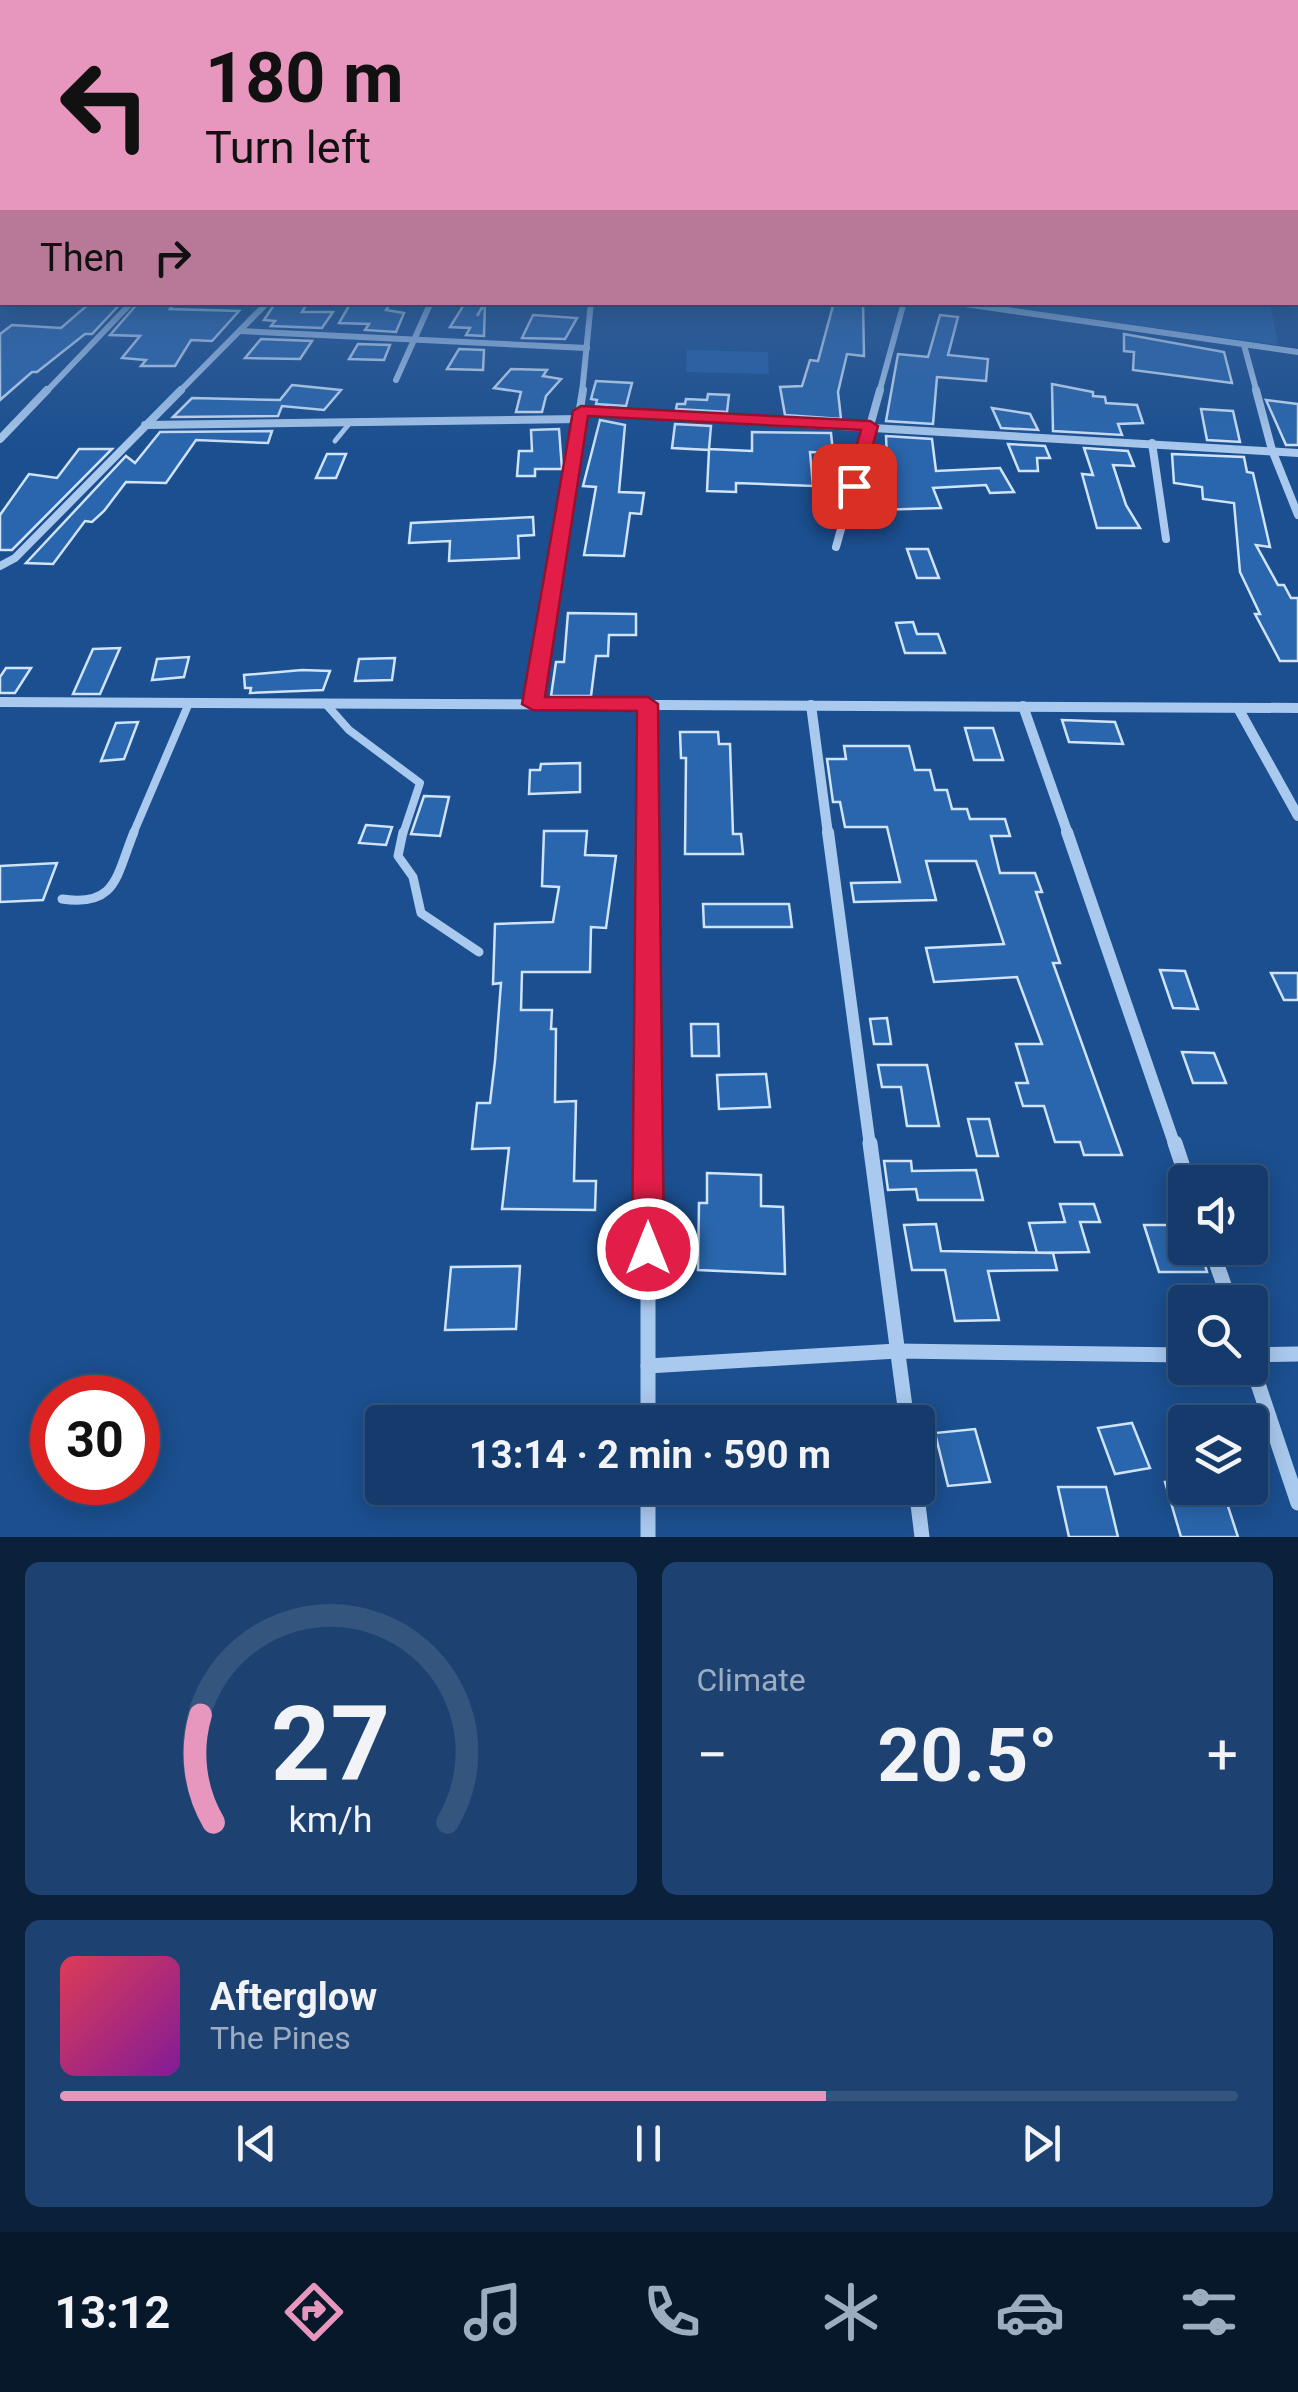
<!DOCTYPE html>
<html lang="en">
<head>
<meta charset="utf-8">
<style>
	body { margin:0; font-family:Roboto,sans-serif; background:#1d4271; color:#f1f3f6; height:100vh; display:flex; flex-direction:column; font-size:38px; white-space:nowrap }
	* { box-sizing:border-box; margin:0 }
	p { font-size:32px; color:#9dadc1 }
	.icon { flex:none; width:55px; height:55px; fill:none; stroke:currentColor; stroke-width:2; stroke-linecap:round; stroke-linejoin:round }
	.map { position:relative; height:1537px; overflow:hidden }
	.side { display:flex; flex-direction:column; gap:25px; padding:25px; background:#0b203b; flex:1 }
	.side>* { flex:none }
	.guide { position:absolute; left:0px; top:0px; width:1300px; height:305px; box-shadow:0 5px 25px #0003,0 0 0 2px #33557e; background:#e797bd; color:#111; overflow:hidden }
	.tools { position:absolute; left:1168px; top:1165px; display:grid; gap:20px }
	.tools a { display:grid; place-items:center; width:100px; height:100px; border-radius:10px; background:#143b6b; box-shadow:0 5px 25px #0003,0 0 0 2px #33557e; font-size:50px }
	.speed { position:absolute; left:30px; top:1375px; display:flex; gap:20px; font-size:50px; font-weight:700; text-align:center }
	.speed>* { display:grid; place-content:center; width:130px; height:130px; border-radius:50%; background:#143b6b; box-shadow:0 5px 25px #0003,0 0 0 2px #33557e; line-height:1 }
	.speed .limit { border:15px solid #d22; background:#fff; color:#111 }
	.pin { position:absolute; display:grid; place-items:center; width:85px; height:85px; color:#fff; margin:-42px; border-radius:20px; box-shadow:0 5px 15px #0006 }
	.me { position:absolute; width:110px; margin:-55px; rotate:0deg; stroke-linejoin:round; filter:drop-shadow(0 0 8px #0008) }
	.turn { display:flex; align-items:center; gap:35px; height:210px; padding:0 40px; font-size:45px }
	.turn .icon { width:130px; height:130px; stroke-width:2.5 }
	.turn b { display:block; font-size:70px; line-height:85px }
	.then { display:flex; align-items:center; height:95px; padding:0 40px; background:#0003; gap:20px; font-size:38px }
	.big { font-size:75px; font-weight:700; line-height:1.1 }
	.side .widget { flex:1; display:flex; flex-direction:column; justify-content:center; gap:15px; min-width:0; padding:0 35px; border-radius:15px; background:#1d4271 }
	.side .dial { align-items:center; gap:0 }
	.dial svg { height:260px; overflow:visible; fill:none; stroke:#33557e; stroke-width:7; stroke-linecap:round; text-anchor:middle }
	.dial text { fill:#f1f3f6; stroke:none }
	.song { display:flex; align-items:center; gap:30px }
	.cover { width:120px; height:120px; border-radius:15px; background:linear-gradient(135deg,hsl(350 70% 55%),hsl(290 70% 35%)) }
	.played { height:10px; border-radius:5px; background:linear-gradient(90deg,#e797bd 65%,#33557e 65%) }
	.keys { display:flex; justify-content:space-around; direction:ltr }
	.heat { display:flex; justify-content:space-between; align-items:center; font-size:55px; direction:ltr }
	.side .tiles { flex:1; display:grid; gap:25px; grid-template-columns:1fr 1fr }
	.widget:last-child { grid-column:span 2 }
	.trip { position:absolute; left:365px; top:1405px; width:570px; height:100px; border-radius:10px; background:#143b6b; box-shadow:0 5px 25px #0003,0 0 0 2px #33557e; font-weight:700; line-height:100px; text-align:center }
	.tabs { display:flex; height:160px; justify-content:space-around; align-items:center; background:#08182b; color:#9dadc1 }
	.tabs .icon { width:70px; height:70px }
	.tabs .active { color:#e797bd }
	.tabs b { font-size:45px; color:#f1f3f6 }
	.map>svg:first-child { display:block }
</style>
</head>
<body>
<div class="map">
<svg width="1298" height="1537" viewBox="0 0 1298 1537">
	<rect width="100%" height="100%" fill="#1b4f8f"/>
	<!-- green -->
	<g fill="#2461a8">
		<polygon points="1024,302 1270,303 1278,345 1022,309"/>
		<polygon points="687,350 768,352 769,374 686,372"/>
	</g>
	<!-- building -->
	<g fill="#2a66ad" stroke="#cfe3fa" stroke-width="2.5">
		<polygon points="91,302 122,302 92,334 85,334 37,372 32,372 0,400 0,334 12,325 61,328"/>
		<polygon points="139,302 174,304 170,309 239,311 212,341 191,340 175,366 141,366 146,360 122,358 140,336 110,335"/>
		<polygon points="276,302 308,302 302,312 333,312 322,328 271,326 275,321 264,320"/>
		<polygon points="391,302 386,310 404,313 396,332 365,330 369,324 339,323 350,304"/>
		<polygon points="834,302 863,302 864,356 847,354 838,392 841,419 785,415 780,387 802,386 810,360 818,361"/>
		<polygon points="465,303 484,304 477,316 485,303 484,336 466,335 470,328 450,327"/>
		<polygon points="533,315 577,318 565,339 522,338"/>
		<polygon points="940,315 958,317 948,355 988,359 986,381 937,377 933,424 886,421 898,354 928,357"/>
		<polygon points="1124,334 1224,352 1232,383 1133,370 1134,352 1124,351"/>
		<polygon points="261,339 312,341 300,359 245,358"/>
		<polygon points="358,344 390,345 384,360 349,359"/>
		<polygon points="459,349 484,350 483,370 447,369"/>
		<polygon points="511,369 547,370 543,376 561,379 546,396 542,412 516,412 521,392 494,388"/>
		<polygon points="596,381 632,383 626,406 596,404 597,400 591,399"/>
		<polygon points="1052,384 1093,392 1093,396 1105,397 1106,403 1137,405 1143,423 1118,424 1122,435 1053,431"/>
		<polygon points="292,385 341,390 324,410 282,406 278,416 173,417 192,398 280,400"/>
		<polygon points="708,394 729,395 727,412 676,409 677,404 685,404 686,399 707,400"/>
		<polygon points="1266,400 1298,404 1298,445 1286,445"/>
		<polygon points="992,408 1030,414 1038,430 1001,428"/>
		<polygon points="1201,409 1233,411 1240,442 1207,440"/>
		<polygon points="600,420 625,425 619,492 644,493 641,514 630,513 624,556 584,555 596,487 583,486"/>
		<polygon points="675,424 711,426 709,449 752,451 752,432 831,433 833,453 810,452 813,486 736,483 736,492 707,491 709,450 672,448"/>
		<polygon points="559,429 562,469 535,469 535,476 517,476 519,451 532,451 531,430"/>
		<polygon points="272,431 268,443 196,440 166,483 126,482 104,511 92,522 85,521 53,564 26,563 126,456 135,463 160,432"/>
		<polygon points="886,436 932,439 936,471 1000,468 1014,492 990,493 986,485 933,488 941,508 875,510 865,480 870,457 887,459"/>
		<polygon points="1008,444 1045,446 1050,458 1037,458 1038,471 1019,471"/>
		<polygon points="1084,448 1128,451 1134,466 1113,465 1126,505 1140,528 1097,528 1082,474 1093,475"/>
		<polygon points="79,449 112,449 12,550 0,550 0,515 29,474 57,478"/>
		<polygon points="327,454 346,454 336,478 316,478"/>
		<polygon points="1172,454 1244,457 1247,472 1253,473 1270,547 1256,545 1278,585 1284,585 1291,598 1298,598 1298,661 1280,661 1255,614 1260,614 1240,572 1234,503 1203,499 1202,487 1174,483"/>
		<polygon points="533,517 534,535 518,536 519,558 449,561 450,541 409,543 411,523"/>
		<polygon points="907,549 928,549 939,578 917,578"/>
		<polygon points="568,613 636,614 636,635 609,635 608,656 596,656 591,696 551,696 556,662 564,662"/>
		<polygon points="913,622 917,634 938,634 945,653 905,653 896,623"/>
		<polygon points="120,648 100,694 73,694 93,649"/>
		<polygon points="189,657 184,677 152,680 157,659"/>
		<polygon points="395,658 392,680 355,681 359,659"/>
		<polygon points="6,668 31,668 15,693 0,693 0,677"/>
		<polygon points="302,670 330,671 323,690 250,693 251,688 245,688 244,675"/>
		<polygon points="1062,720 1115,722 1123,744 1069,742"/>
		<polygon points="138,722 124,759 101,761 116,723"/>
		<polygon points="965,728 993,728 1003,760 974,760"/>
		<polygon points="680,732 718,732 719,744 730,744 733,834 741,834 743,854 685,854 686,758 681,758"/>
		<polygon points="844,746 909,746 915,770 930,770 935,790 947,790 952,809 967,809 970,819 1005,819 1010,836 991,836 1000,873 1035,873 1042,892 1036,892 1060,963 1053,963 1122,1155 1084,1155 1080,1142 1055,1142 1044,1106 1023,1106 1016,1083 1028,1083 1016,1044 1042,1044 1017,977 934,982 926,948 1004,944 976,861 926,861 936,900 854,902 851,883 900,882 887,827 845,827 840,802 833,802 827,759 846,759"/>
		<polygon points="580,763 580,792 529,794 530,770 540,770 541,764"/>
		<polygon points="424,796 449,797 440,836 411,834"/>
		<polygon points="366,825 392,827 386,845 359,843"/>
		<polygon points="544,831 587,831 585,855 616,856 606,928 591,927 590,972 522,972 521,1010 552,1010 551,1029 556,1029 555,1102 576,1101 574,1181 596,1181 595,1210 502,1209 509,1148 472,1149 477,1103 490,1103 495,1061 501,983 493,984 495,924 553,922 559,887 542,886"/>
		<polygon points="57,863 43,900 0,902 0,866"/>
		<polygon points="703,904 789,904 792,927 704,927"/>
		<polygon points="1160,970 1185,971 1198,1009 1173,1008"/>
		<polygon points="1271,973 1298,973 1298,1000 1284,1000"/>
		<polygon points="887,1018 891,1044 874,1044 870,1019"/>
		<polygon points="691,1024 718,1024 719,1056 692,1056"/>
		<polygon points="1182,1052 1214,1053 1226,1083 1193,1083"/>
		<polygon points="878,1065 927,1065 939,1126 907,1126 901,1087 882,1087"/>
		<polygon points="766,1074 770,1107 719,1109 717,1075"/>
		<polygon points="968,1119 989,1119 998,1156 977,1156"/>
		<polygon points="884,1161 911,1161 912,1171 976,1170 983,1200 918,1200 916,1189 888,1190"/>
		<polygon points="707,1173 761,1175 761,1206 783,1207 785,1274 698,1270 699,1203 707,1203"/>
		<polygon points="1060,1204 1094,1204 1100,1222 1080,1222 1089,1252 1037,1253 1029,1223 1065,1222"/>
		<polygon points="936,1224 941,1251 1053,1253 1057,1270 988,1271 999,1320 955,1321 945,1270 912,1270 904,1225"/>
		<polygon points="1144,1225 1185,1225 1185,1248 1200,1248 1207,1272 1159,1272"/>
		<polygon points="520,1266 516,1329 445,1330 451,1267"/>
		<polygon points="1132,1423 1150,1468 1115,1474 1098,1428"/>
		<polygon points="975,1429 990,1482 948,1486 935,1433"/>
		<polygon points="1165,1482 1185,1482 1185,1488 1222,1488 1238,1537 1181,1537"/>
		<polygon points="1058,1487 1106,1487 1118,1537 1069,1537"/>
	</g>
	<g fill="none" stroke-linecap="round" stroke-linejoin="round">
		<!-- lane-far2 -->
		<polyline stroke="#a9c9ee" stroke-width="5" points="335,441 349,424"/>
		<!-- lane-far1 -->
		<g stroke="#a9c9ee" stroke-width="8">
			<polyline points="325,703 349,730 420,783 403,834"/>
			<polyline points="133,834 189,703"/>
		</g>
		<!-- lane -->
		<g stroke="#a9c9ee" stroke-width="9">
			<polyline points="403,832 398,856 413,877 421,913 479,952"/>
			<path d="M62,899c55,8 54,-23 72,-67"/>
		</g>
		<!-- street-far4 -->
		<g stroke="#a9c9ee" stroke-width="6">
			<polyline points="951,302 1298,352"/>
			<polyline points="240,331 587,348"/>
			<polyline points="1244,345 1257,393"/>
			<polyline points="396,380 431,302"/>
			<polyline points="45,393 132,302"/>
			<polyline points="178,393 268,302"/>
			<polyline points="582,393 591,302"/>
			<polyline points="879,393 904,302"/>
		</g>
		<!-- street-far3 -->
		<g stroke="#a9c9ee" stroke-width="8">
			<polyline points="1256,390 1272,450 1298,515"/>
			<polyline points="581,411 1298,453"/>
			<polyline points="145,425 580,419"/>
			<polyline points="0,439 47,390"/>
			<polyline points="1152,443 1166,539"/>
			<polyline points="836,547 880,390"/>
			<polyline points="0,566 15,558 181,390"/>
			<polyline points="552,588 583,390"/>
		</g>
		<!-- street-far2 -->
		<g stroke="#a9c9ee" stroke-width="10">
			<polyline points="0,702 1298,708"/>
			<polyline points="533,703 552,585"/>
			<polyline points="648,704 648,834"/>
			<polyline points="811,705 828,834"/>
			<polyline points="1023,706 1068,834"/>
			<polyline points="1238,708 1298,816"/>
		</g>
		<!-- street-far1 -->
		<g stroke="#a9c9ee" stroke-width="12">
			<polyline points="648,832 648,1146"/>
			<polyline points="828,832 870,1146"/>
			<polyline points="1067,832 1175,1146"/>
		</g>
		<!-- street -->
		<g stroke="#a9c9ee" stroke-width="15">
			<polyline points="648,1143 648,1422"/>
			<polyline points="870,1143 907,1422"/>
			<polyline points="1175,1143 1188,1182"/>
			<polyline points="1211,1248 1230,1302"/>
			<polyline points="1250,1355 1298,1354"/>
			<polyline points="1250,1360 1298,1503"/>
			<polyline points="648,1366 897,1351 1185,1355"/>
			<polyline points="648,1488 648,1537"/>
			<polyline points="916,1488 922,1537"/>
		</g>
	</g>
	<!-- sky -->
	<linearGradient id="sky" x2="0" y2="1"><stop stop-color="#0f2b4f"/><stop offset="0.52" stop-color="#39639b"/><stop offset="1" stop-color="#39639b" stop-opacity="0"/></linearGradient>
	<rect width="1298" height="452" fill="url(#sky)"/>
	<!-- route -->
	<polygon fill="#e11d48" stroke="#92132f" stroke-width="2.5" points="581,406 870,421 878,426 862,486 854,492 845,486 861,430 588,416 545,697 648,697 658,704 664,1249 660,1260 648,1265 637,1260 632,1249 637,711 533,710 522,704 573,411"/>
</svg>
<div class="tools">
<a><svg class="icon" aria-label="sound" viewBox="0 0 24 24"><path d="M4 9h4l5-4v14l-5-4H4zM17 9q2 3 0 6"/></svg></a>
<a><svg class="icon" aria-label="search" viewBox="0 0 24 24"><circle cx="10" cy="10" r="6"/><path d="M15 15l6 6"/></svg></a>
<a><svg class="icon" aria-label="layers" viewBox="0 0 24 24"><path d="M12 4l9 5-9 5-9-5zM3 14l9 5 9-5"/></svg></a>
</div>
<div class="speed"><div class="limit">30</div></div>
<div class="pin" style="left:854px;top:486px;background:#d93025"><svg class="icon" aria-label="arrive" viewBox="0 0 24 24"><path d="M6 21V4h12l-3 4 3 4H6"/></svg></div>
<svg class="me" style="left:648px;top:1249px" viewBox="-20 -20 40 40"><circle r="17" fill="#e11d48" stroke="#fff" stroke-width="3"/><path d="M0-11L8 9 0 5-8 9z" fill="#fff"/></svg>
<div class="trip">13:14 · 2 min · 590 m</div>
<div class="guide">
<div class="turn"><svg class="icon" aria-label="left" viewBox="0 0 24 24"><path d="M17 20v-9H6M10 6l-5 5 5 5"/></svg><div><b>180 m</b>Turn left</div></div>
<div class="then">Then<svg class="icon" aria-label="right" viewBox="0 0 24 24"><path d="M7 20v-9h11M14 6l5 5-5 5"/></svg></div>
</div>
</div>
<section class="side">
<div class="tiles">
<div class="widget dial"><svg viewBox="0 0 100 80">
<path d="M14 69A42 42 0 1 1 86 69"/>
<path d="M14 69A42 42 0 0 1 10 36" stroke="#e797bd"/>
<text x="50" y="56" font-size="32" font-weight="700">27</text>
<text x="50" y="72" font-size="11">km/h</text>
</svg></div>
<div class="widget"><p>Climate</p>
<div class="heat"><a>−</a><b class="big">20.5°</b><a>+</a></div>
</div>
<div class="widget">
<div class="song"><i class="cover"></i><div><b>Afterglow</b><p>The Pines</p></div></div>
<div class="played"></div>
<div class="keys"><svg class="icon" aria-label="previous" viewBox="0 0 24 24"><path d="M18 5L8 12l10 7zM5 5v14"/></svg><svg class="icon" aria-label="pause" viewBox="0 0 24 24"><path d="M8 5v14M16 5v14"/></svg><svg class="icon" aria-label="next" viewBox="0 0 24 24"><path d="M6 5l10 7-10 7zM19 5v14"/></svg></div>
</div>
</div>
</section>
<nav class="tabs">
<b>13:12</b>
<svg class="icon active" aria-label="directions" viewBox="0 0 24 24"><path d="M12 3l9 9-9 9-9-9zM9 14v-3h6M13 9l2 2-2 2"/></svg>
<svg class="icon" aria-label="music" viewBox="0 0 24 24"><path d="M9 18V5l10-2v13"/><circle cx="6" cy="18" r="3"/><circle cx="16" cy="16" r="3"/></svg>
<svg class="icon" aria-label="phone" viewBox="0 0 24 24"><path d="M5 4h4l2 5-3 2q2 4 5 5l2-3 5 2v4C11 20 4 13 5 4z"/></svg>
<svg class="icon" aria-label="climate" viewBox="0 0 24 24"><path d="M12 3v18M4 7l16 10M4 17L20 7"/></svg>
<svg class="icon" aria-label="car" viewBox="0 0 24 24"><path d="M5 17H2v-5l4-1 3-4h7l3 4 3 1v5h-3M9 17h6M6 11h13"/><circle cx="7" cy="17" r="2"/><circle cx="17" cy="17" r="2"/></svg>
<svg class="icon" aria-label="filters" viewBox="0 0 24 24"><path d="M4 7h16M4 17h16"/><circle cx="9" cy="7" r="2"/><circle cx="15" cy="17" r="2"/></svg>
</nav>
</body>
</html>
